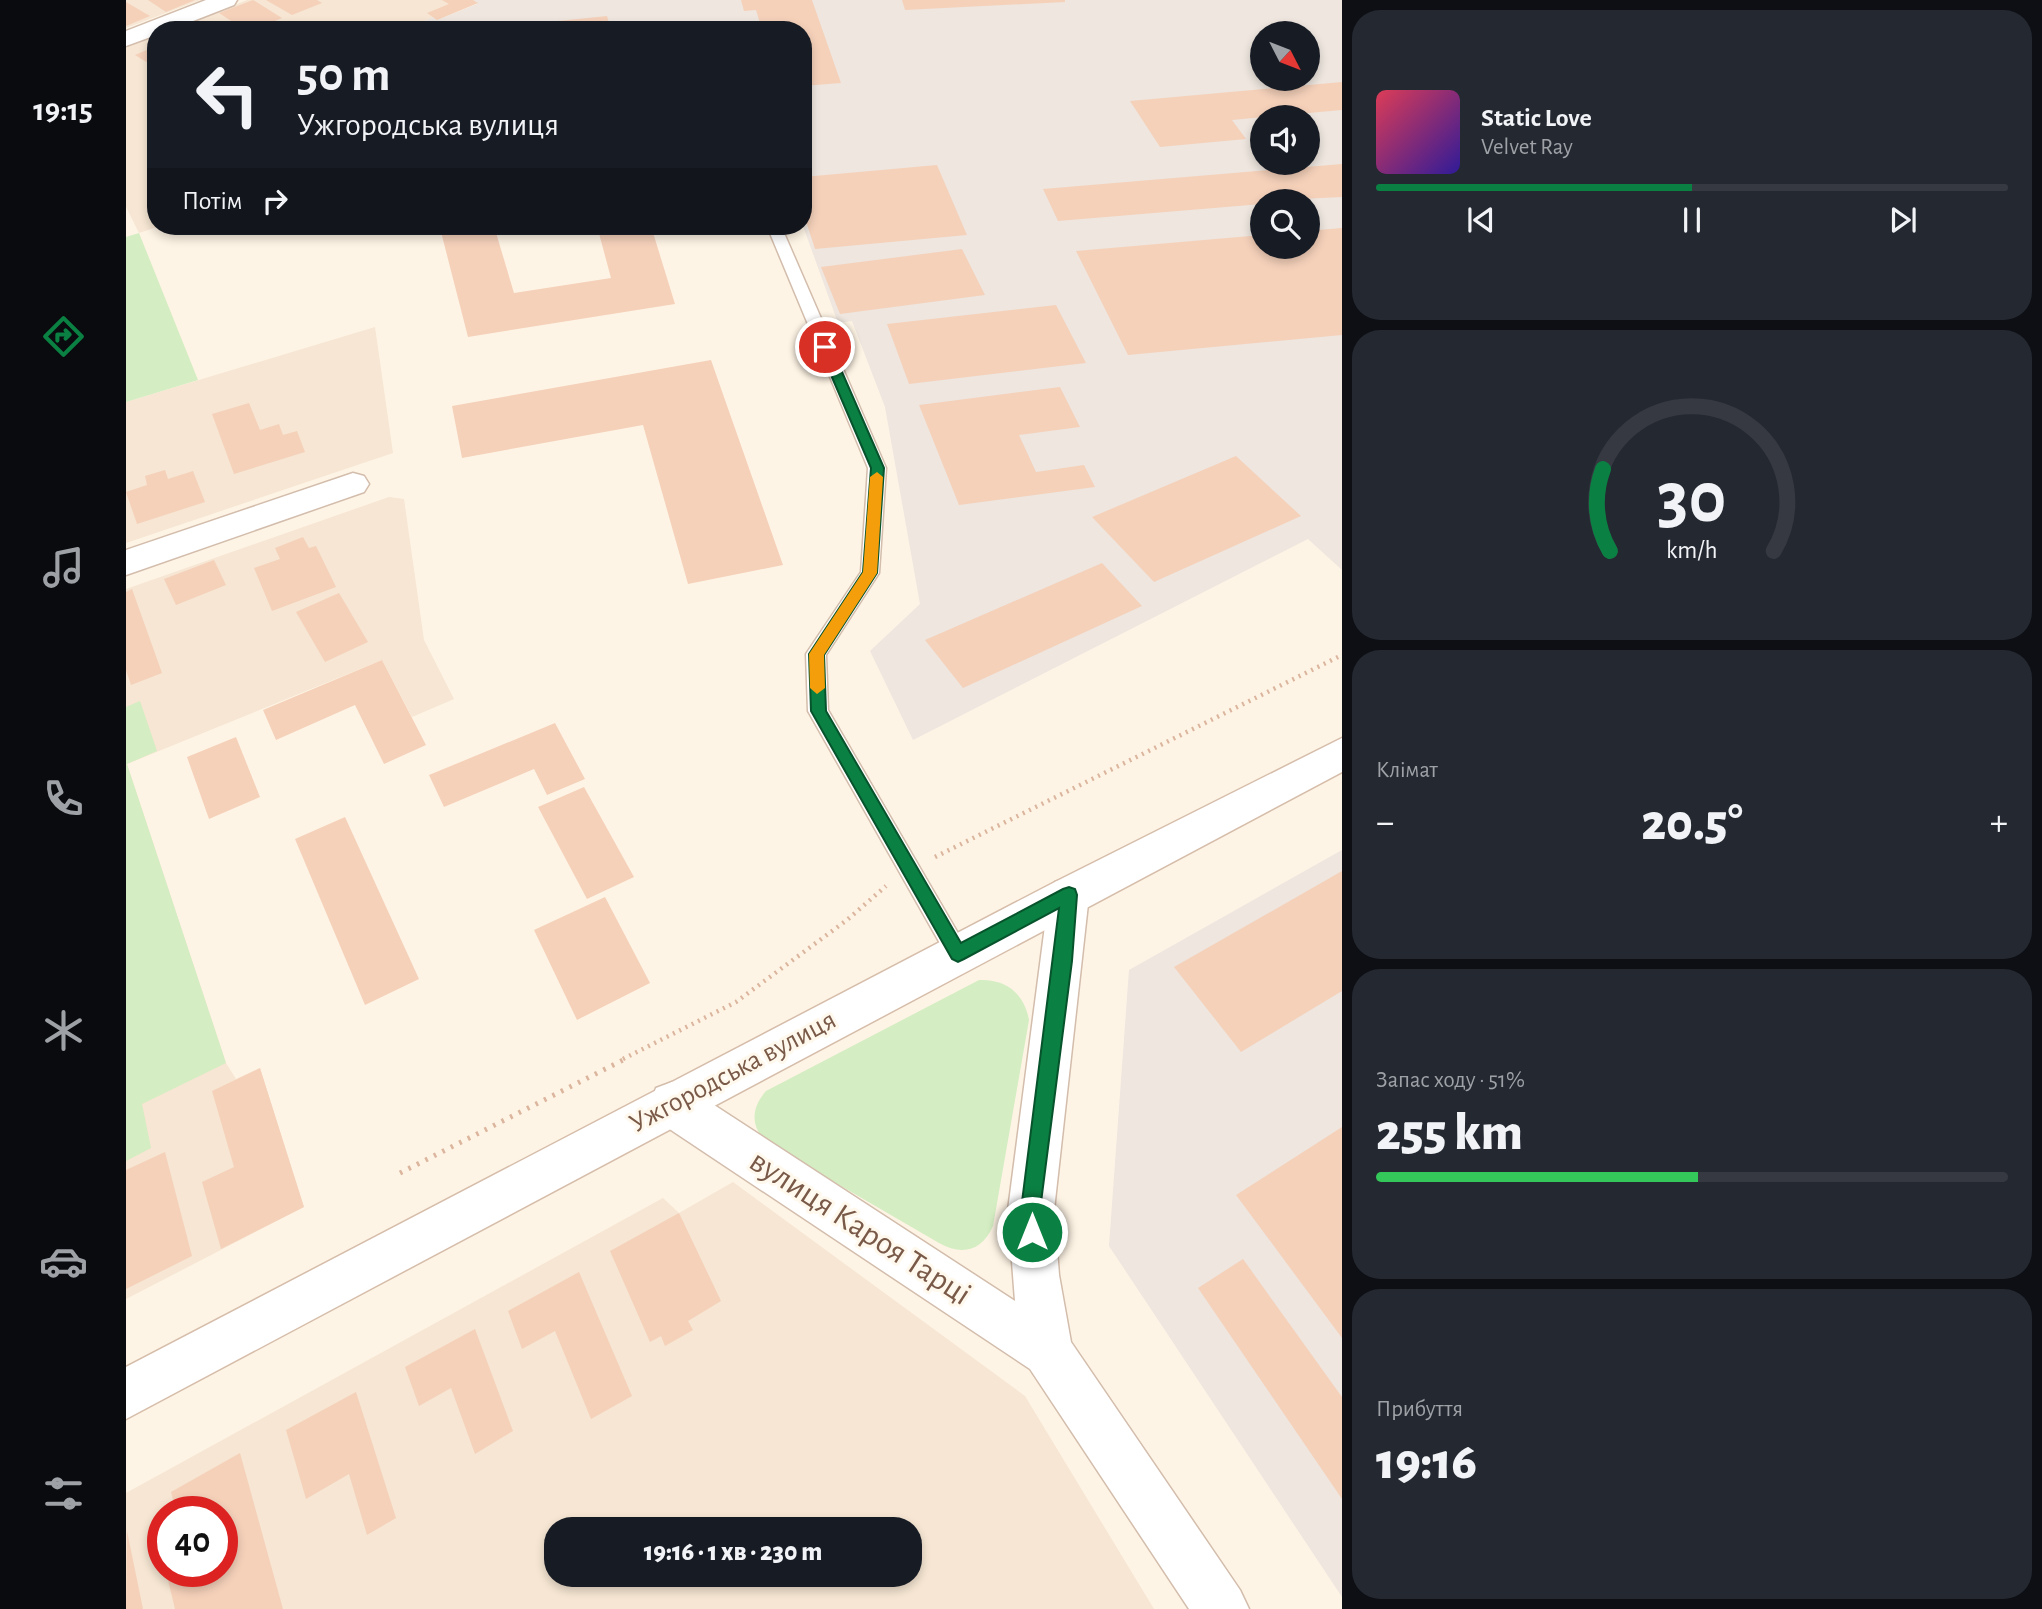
<!DOCTYPE html>
<html lang="uk">
<head>
<meta charset="utf-8">
<style>
	body { margin:0; font-family:"Alegreya Sans",sans-serif; background:#242831; color:#f1f3f6; height:100vh; display:flex; flex-direction:column; font-size:26px; white-space:nowrap }
	* { box-sizing:border-box; margin:0 }
	p { font-size:23px; color:#9ea1a6 }
	.icon { flex:none; width:38px; height:38px; fill:none; stroke:currentColor; stroke-width:2; stroke-linecap:round; stroke-linejoin:round }
	.map { position:relative; flex:1; overflow:hidden }
	.panel { display:flex; flex-direction:column; gap:10px; padding:10px; background:#0d0f14; width:700px }
	.panel>* { flex:none }
	.banner { position:absolute; left:21px; top:21px; width:665px; height:214px; border-radius:28px; box-shadow:0 4px 10px #0003; background:#171b24; color:#f1f3f6; overflow:hidden }
	.needle { width:46px; rotate:132deg }
	.fabs { position:absolute; left:1124px; top:21px; display:grid; gap:14px }
	.fabs a { display:grid; place-items:center; width:70px; height:70px; border-radius:50%; background:#171b24; box-shadow:0 4px 10px #0003; font-size:35px }
	.speed { position:absolute; left:21px; top:1496px; display:flex; gap:14px; font-size:35px; font-weight:700; text-align:center }
	.speed>* { display:grid; place-content:center; width:91px; height:91px; border-radius:50%; background:#171b24; box-shadow:0 4px 10px #0003; line-height:1 }
	.speed .limit { border:10px solid #d22; background:#fff; color:#111 }
	.pin { position:absolute; display:grid; place-items:center; width:60px; height:60px; color:#fff; margin:-30px; border:4px solid #fff; border-radius:50%; box-shadow:0 2px 7px #0007 }
	.me { position:absolute; width:77px; margin:-38px; rotate:0deg; stroke-linejoin:round; filter:drop-shadow(0 0 5px #0008) }
	.turn { display:flex; align-items:center; gap:24px; height:147px; padding:0 35px; font-size:32px }
	.turn .icon { width:91px; height:91px; stroke-width:2.5 }
	.turn b { display:block; font-size:49px; line-height:60px }
	.then { display:flex; align-items:center; height:66px; padding:0 35px; background:#0003; gap:14px; font-size:26px }
	.big { font-size:52px; font-weight:800; line-height:1.1 }
	.panel .tile { flex:1; display:flex; flex-direction:column; justify-content:center; gap:10px; min-width:0; padding:0 24px; border-radius:28px; background:#242831 }
	.panel .dial { align-items:center; gap:0 }
	.dial svg { height:182px; overflow:visible; fill:none; stroke:#363941; stroke-width:7; stroke-linecap:round; text-anchor:middle }
	.dial text { fill:#f1f3f6; stroke:none }
	.song { display:flex; align-items:center; gap:21px }
	.cover { width:84px; height:84px; border-radius:10px; background:linear-gradient(135deg,hsl(350 70% 55%),hsl(250 70% 35%)) }
	.played { height:7px; border-radius:4px; background:linear-gradient(90deg,#0b8043 50%,#363941 50%) }
	.keys { display:flex; justify-content:space-around; direction:ltr }
	.heat { display:flex; justify-content:space-between; align-items:center; font-size:38px; direction:ltr }
	.charge { height:10px; border-radius:5px; background:linear-gradient(90deg,#34c759 51%,#363941 0) }
	.trip { position:absolute; left:418px; top:1517px; width:378px; height:70px; border-radius:28px; background:#171b24; box-shadow:0 4px 10px #0003; font-weight:800; line-height:70px; text-align:center }
	main { display:flex; flex:1; min-height:0 }
	.tab-bar { display:flex; flex-direction:column; width:126px; justify-content:space-around; align-items:center; background:#090b0e; color:#9ea1a6 }
	.tab-bar .icon { width:49px; height:49px }
	.tab-bar .on { color:#0b8043 }
	.tab-bar b { font-size:32px; color:#f1f3f6 }
	.map>svg:first-child { display:block }
</style>
</head>
<body>
<main>
<nav class="tab-bar">
<b>19:15</b>
<svg class="icon on" aria-label="directions" viewBox="0 0 24 24"><path d="M12 3l9 9-9 9-9-9zM9 14v-3h6M13 9l2 2-2 2"/></svg>
<svg class="icon" aria-label="music" viewBox="0 0 24 24"><path d="M9 18V5l10-2v13"/><circle cx="6" cy="18" r="3"/><circle cx="16" cy="16" r="3"/></svg>
<svg class="icon" aria-label="phone" viewBox="0 0 24 24"><path d="M5 4h4l2 5-3 2q2 4 5 5l2-3 5 2v4C11 20 4 13 5 4z"/></svg>
<svg class="icon" aria-label="climate" viewBox="0 0 24 24"><path d="M12 3v18M4 7l16 10M4 17L20 7"/></svg>
<svg class="icon" aria-label="car" viewBox="0 0 24 24"><path d="M5 17H2v-5l4-1 3-4h7l3 4 3 1v5h-3M9 17h6M6 11h13"/><circle cx="7" cy="17" r="2"/><circle cx="17" cy="17" r="2"/></svg>
<svg class="icon" aria-label="filters" viewBox="0 0 24 24"><path d="M4 7h16M4 17h16"/><circle cx="9" cy="7" r="2"/><circle cx="15" cy="17" r="2"/></svg>
</nav>
<div class="map">
<svg width="1216" height="1609" viewBox="0 0 1216 1609">
	<rect width="100%" height="100%" fill="#fef4e5"/>
	<!-- residential -->
	<g fill="#f6e6d3" fill-rule="evenodd">
		<polygon points="0,0 74,0 0,28"/>
		<polygon points="121,0 348,0 352,3 311,20 307,17 279,30 45,30"/>
		<polygon points="30,36 30,226 34,226 13,233 0,207 0,48"/>
		<polygon points="249,327 267,453 0,543 0,402"/>
		<polygon points="263,497 278,499 298,640 328,699 286,717 256,660 1,764 100,1063 110,1079 134,1068 178,1207 0,1299 0,589"/>
		<path d="M607,1182l292,214 129,213h-1028v-116l537,-295 16,15zM37,1512h59v60h-59zM430,1530h354v45h-354z"/>
	</g>
	<!-- industrial -->
	<g fill="#eee6df" fill-rule="evenodd">
		<path d="M348,0h868v570l-34,-31 -395,201 -43,-89 50,-47 -35,-197 -33,-86 -14,2 -35,-97v-196h-398l28,-13 4,3 40,-16zM1136,33h45v46h-45zM1136,117h45v46h-45zM1136,201h45v46h-45z"/>
		<polygon points="1216,850 1216,1597 983,1246 1003,970"/>
	</g>
	<!-- green -->
	<g fill="#d4edc2">
		<polygon points="13,233 72,380 0,402 0,237"/>
		<polygon points="14,701 31,751 1,764 100,1063 16,1104 25,1148 0,1161 0,707"/>
		<path d="M853,980c27,-1 45,13 50,40l-36,206c-11,25 -31,30 -54,17l-172,-100c-17,-17 -16,-35 -1,-52z"/>
	</g>
	<!-- building -->
	<g fill="#f5d1ba">
		<polygon points="22,0 69,0 40,12"/>
		<polygon points="127,0 156,18 128,30 119,30 93,13"/>
		<polygon points="140,0 191,0 196,3 166,15"/>
		<polygon points="316,0 347,0 352,3 311,20 301,13 323,4"/>
		<polygon points="615,0 686,0 715,83 677,86 677,30 636,30 630,10 618,11"/>
		<polygon points="776,0 939,0 939,2 779,10"/>
		<polygon points="0,2 24,16 0,26"/>
		<polygon points="481,16 485,30 362,30 362,28"/>
		<polygon points="86,21 101,30 67,30"/>
		<polygon points="30,46 30,68 9,55"/>
		<polygon points="1216,82 1216,110 1106,120 1120,139 1034,147 1004,101"/>
		<polygon points="1216,164 1216,197 1136,201 1136,204 932,221 917,189"/>
		<polygon points="811,165 841,235 689,249 677,212 677,177"/>
		<polygon points="330,226 368,226 388,293 485,278 471,226 525,226 549,304 342,337 314,228"/>
		<polygon points="1216,228 1216,335 1002,355 950,251 1136,235 1136,247 1181,247 1181,231"/>
		<polygon points="836,249 859,295 714,314 695,267"/>
		<polygon points="930,305 960,363 783,384 761,324"/>
		<polygon points="585,360 657,565 562,584 517,425 336,458 326,406"/>
		<polygon points="934,387 954,427 893,435 910,472 958,465 969,487 833,505 793,405"/>
		<polygon points="123,403 134,430 153,424 157,435 171,431 179,452 108,474 86,414"/>
		<polygon points="1110,456 1175,516 1028,582 966,517"/>
		<polygon points="39,470 42,479 67,471 79,502 11,524 0,492 21,485 19,476"/>
		<polygon points="177,537 183,548 190,546 210,587 146,611 128,568 154,559 149,548"/>
		<polygon points="88,560 100,585 50,605 38,579"/>
		<polygon points="976,563 1016,606 837,688 799,640"/>
		<polygon points="6,589 36,673 5,685 0,670 0,592"/>
		<polygon points="213,593 242,642 199,662 170,612"/>
		<polygon points="256,660 300,745 258,764 229,705 150,740 137,710"/>
		<polygon points="429,723 459,779 421,795 408,769 318,807 303,775"/>
		<polygon points="110,737 134,797 83,819 61,757"/>
		<polygon points="458,787 508,877 461,899 412,807"/>
		<polygon points="219,817 293,979 239,1005 169,839"/>
		<polygon points="1216,871 1216,991 1115,1052 1048,967"/>
		<polygon points="479,897 524,983 451,1020 408,930"/>
		<polygon points="134,1068 178,1207 95,1249 76,1182 108,1167 86,1091"/>
		<polygon points="1216,1127 1216,1338 1110,1195"/>
		<polygon points="39,1152 66,1256 0,1289 0,1170"/>
		<polygon points="553,1213 595,1301 562,1321 567,1330 539,1346 535,1336 524,1342 484,1251"/>
		<polygon points="1117,1259 1216,1397 1216,1499 1072,1288"/>
		<polygon points="453,1272 506,1396 465,1419 429,1331 396,1349 382,1311"/>
		<polygon points="349,1329 387,1431 349,1454 325,1388 293,1406 279,1367"/>
		<polygon points="230,1392 270,1518 241,1535 223,1474 180,1499 160,1430"/>
		<polygon points="114,1453 157,1609 49,1609 40,1572 96,1572 96,1512 50,1512 45,1492"/>
		<polygon points="1,1531 17,1609 0,1609"/>
	</g>
	<g fill="none" stroke-linecap="round" stroke-linejoin="round">
		<!-- service casing -->
		<g stroke="#d3bdac" stroke-width="3">
			<polygon id="service" points="641,226 655,226 760,468 753,573 700,655 702,710 840,947 843,954 840,961 832,965 824,961 682,711 680,654 735,572 742,468"/>
		</g>
		<!-- minor casing -->
		<g stroke="#d3bdac" stroke-width="3">
			<g id="minor">
				<polygon points="80,0 111,0 108,5 44,30 30,30 30,35 0,46 0,31"/>
				<polygon points="227,473 238,476 243,484 238,492 0,575 0,550"/>
			</g>
		</g>
		<!-- tertiary casing -->
		<g stroke="#d3bdac" stroke-width="3">
			<polygon id="tertiary" points="943,877 957,882 963,895 928,1210 933,1275 945,1342 1114,1590 1123,1609 1063,1609 904,1369 530,1120 524,1104 530,1088 546,1082 562,1088 889,1301 882,1210 923,895 929,882"/>
		</g>
		<!-- secondary casing -->
		<g stroke="#d6bdaa" stroke-width="3">
			<polygon id="secondary" points="1216,738 1216,772 0,1419 0,1367 929,882"/>
		</g>
		<!-- path-far1 -->
		<g stroke="#dbb59d" stroke-width="4.5" stroke-dasharray="2 5" stroke-linecap="butt">
			<polyline points="809,857 1216,655"/>
			<polyline points="497,1059 610,1002 721,920 760,886"/>
		</g>
		<!-- path -->
		<polyline stroke="#dbb59d" stroke-width="5" stroke-dasharray="2.5 7" stroke-linecap="butt" points="274,1173 501,1058"/>
		<!-- service -->
		<use href="#service" fill="#fff" fill-rule="evenodd"/>
		<!-- minor -->
		<use href="#minor" fill="#fff" fill-rule="evenodd"/>
		<!-- tertiary -->
		<use href="#tertiary" fill="#fff" fill-rule="evenodd"/>
		<!-- secondary -->
		<use href="#secondary" fill="#fff" fill-rule="evenodd"/>
	</g>
	<!-- route -->
	<polygon fill="#0b8043" stroke="#07532c" stroke-width="2" points="699,343 705,347 758,468 751,573 698,655 700,711 835,943 937,889 943,887 949,889 951,895 946,961 914,1210 916,1232 913,1239 906,1242 899,1239 895,1210 933,908 838,959 832,962 826,959 685,711 683,654 737,572 745,468 693,347"/>
	<!-- slow -->
	<polygon fill="#f59e0b" points="751,472 757,477 751,573 698,655 699,688 691,694 684,688 683,654 737,572 744,477"/>
	<g text-anchor="middle" dominant-baseline="central" stroke-width="6" stroke-linejoin="round" paint-order="stroke">
		<!-- street labels -->
		<g font-size="28" fill="#795948" stroke="#fff8ed">
			<text transform="translate(607 1072) rotate(-28)">Ужгородська вулиця</text>
		</g>
		<!-- near-street labels -->
		<g font-size="33" fill="#795948" stroke="#fff8ed">
			<text transform="translate(734 1228) rotate(33)">вулиця Кароя Тарці</text>
		</g>
	</g>
</svg>
<div class="fabs">
<a><svg class="needle" viewBox="-14 -14 28 28"><path d="M0-13l5 13h-10z" fill="#e53935"/><path d="M0 13l5-13h-10z" fill="#9ea1a6"/></svg></a>
<a><svg class="icon" aria-label="sound" viewBox="0 0 24 24"><path d="M4 9h4l5-4v14l-5-4H4zM17 9q2 3 0 6"/></svg></a>
<a><svg class="icon" aria-label="search" viewBox="0 0 24 24"><circle cx="10" cy="10" r="6"/><path d="M15 15l6 6"/></svg></a>
</div>
<div class="speed"><div class="limit">40</div></div>
<div class="pin" style="left:699px;top:347px;background:#d93025"><svg class="icon" aria-label="arrive" viewBox="0 0 24 24"><path d="M6 21V4h12l-3 4 3 4H6"/></svg></div>
<svg class="me" style="left:906px;top:1232px" viewBox="-20 -20 40 40"><circle r="17" fill="#0b8043" stroke="#fff" stroke-width="3"/><path d="M0-11L8 9 0 5-8 9z" fill="#fff"/></svg>
<div class="trip">19:16 · 1 хв · 230 m</div>
<div class="banner">
<div class="turn"><svg class="icon" aria-label="left" viewBox="0 0 24 24"><path d="M17 20v-9H6M10 6l-5 5 5 5"/></svg><div><b>50 m</b>Ужгородська вулиця</div></div>
<div class="then">Потім<svg class="icon" aria-label="right" viewBox="0 0 24 24"><path d="M7 20v-9h11M14 6l5 5-5 5"/></svg></div>
</div>
</div>
<section class="panel">
<div class="tile">
<div class="song"><i class="cover"></i><div><b>Static Love</b><p>Velvet Ray</p></div></div>
<div class="played"></div>
<div class="keys"><svg class="icon" aria-label="previous" viewBox="0 0 24 24"><path d="M18 5L8 12l10 7zM5 5v14"/></svg><svg class="icon" aria-label="pause" viewBox="0 0 24 24"><path d="M8 5v14M16 5v14"/></svg><svg class="icon" aria-label="next" viewBox="0 0 24 24"><path d="M6 5l10 7-10 7zM19 5v14"/></svg></div>
</div>
<div class="tile dial"><svg viewBox="0 0 100 80">
<path d="M14 69A42 42 0 1 1 86 69"/>
<path d="M14 69A42 42 0 0 1 11 33" stroke="#0b8043"/>
<text x="50" y="56" font-size="32" font-weight="700">30</text>
<text x="50" y="72" font-size="11">km/h</text>
</svg></div>
<div class="tile"><p>Клімат</p>
<div class="heat"><a>−</a><b class="big">20.5°</b><a>+</a></div>
</div>
<div class="tile"><p>Запас ходу · 51%</p><b class="big">255 km</b><div class="charge"></div></div>
<div class="tile"><p>Прибуття</p><b class="big">19:16</b></div>
</section>
</main>
</body>
</html>
